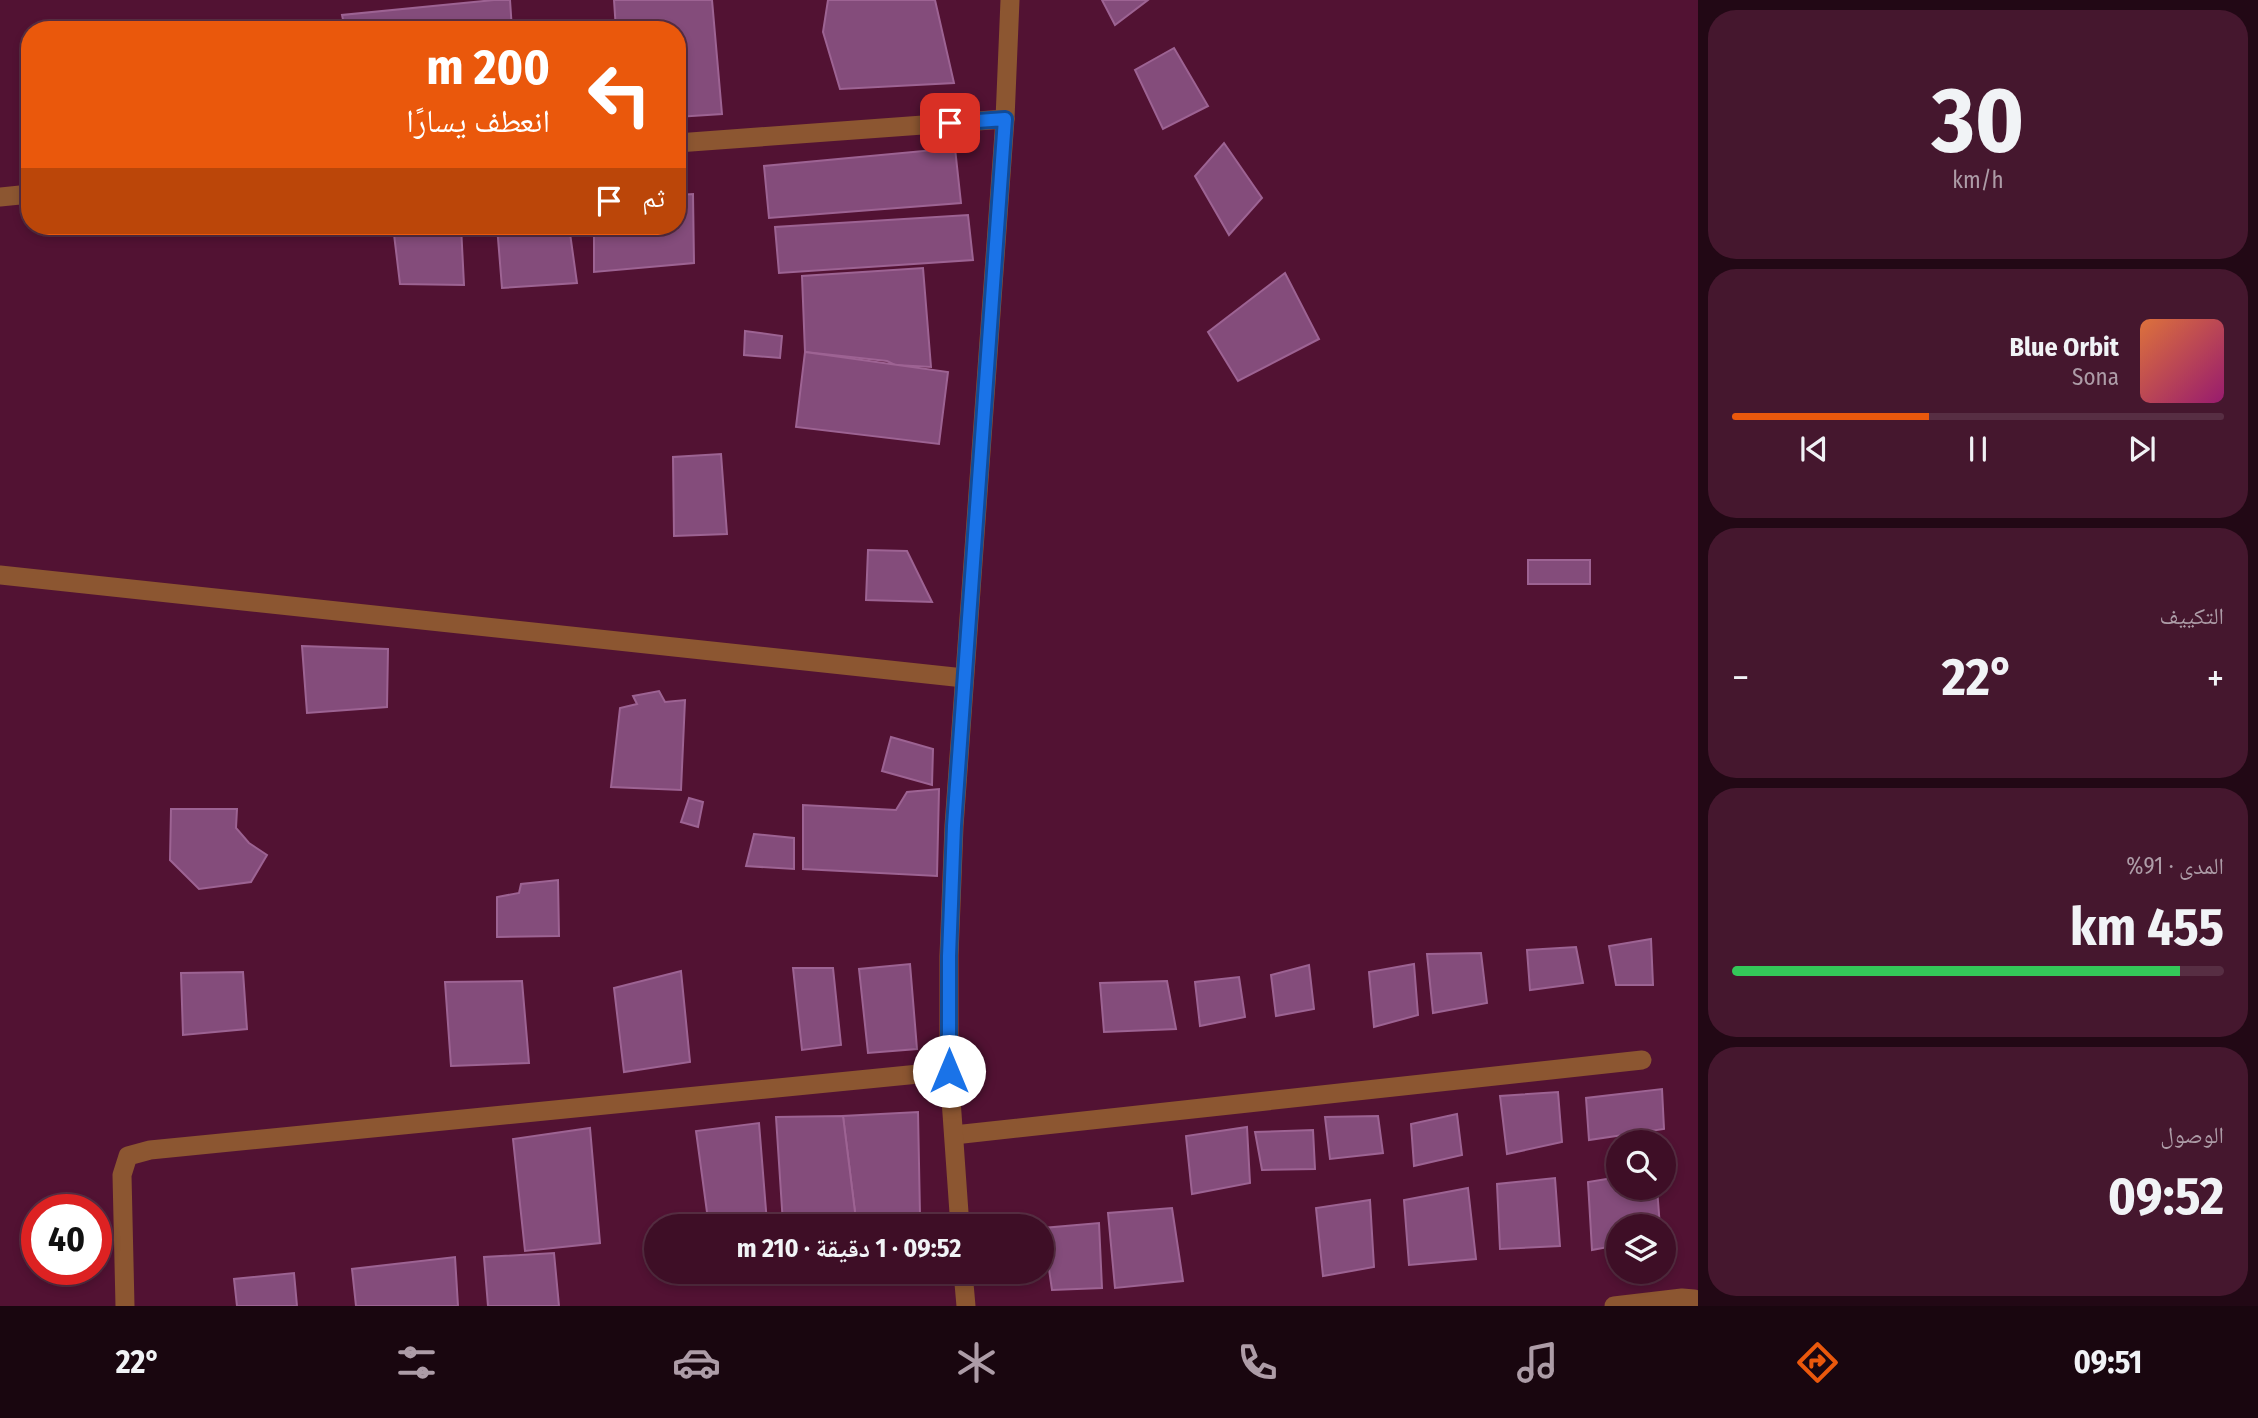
<!DOCTYPE html>
<html lang="ar">
<head>
<meta charset="utf-8">
<style>
	body { margin:0; font-family:"Fira Sans Condensed","Noto Naskh Arabic",sans-serif; background:#45172e; color:#f1f3f6; direction:rtl; height:100vh; display:flex; flex-direction:column; font-size:26px; white-space:nowrap }
	* { box-sizing:border-box; margin:0 }
	p { font-size:23px; color:#ad9ca7 }
	.icon { flex:none; width:38px; height:38px; fill:none; stroke:currentColor; stroke-width:2; stroke-linecap:round; stroke-linejoin:round }
	.map { position:relative; flex:1; overflow:hidden; direction:ltr }
	.side { display:flex; flex-direction:column; gap:10px; padding:10px; background:#220815; width:560px }
	.side>* { flex:none }
	.top-card { position:absolute; left:21px; top:21px; width:665px; height:214px; border-radius:28px; box-shadow:0 4px 10px #0003,0 0 0 2px #572e43; direction:rtl; background:#ea580c; color:#fff; overflow:hidden }
	.controls { position:absolute; left:1606px; top:1130px; display:grid; gap:14px }
	.controls a { display:grid; place-items:center; width:70px; height:70px; border-radius:50%; background:#3e0e26; box-shadow:0 4px 10px #0003,0 0 0 2px #572e43; font-size:35px }
	.speed { position:absolute; left:21px; top:1194px; display:flex; gap:14px; font-size:35px; font-weight:700; text-align:center }
	.speed>* { display:grid; place-content:center; width:91px; height:91px; border-radius:50%; background:#3e0e26; box-shadow:0 4px 10px #0003,0 0 0 2px #572e43; line-height:1 }
	.speed .limit { border:10px solid #d22; background:#fff; color:#111 }
	.pin { position:absolute; display:grid; place-items:center; width:60px; height:60px; color:#fff; margin:-30px; border-radius:14px; box-shadow:0 4px 10px #0006 }
	.me { position:absolute; width:77px; margin:-38px; rotate:0deg; stroke-linejoin:round; filter:drop-shadow(0 0 5px #0008) }
	.turn { display:flex; align-items:center; gap:24px; height:147px; padding:0 21px; font-size:32px }
	.turn .icon { width:91px; height:91px; stroke-width:2.5 }
	.turn b { display:block; font-size:49px; line-height:60px }
	.then { display:flex; align-items:center; height:66px; padding:0 21px; background:#0003; gap:14px; font-size:26px }
	.big { font-size:52px; font-weight:700; line-height:1.1 }
	.side .tile { flex:1; display:flex; flex-direction:column; justify-content:center; gap:10px; min-width:0; padding:0 24px; border-radius:28px; background:#45172e }
	.side .dial { align-items:center; gap:0 }
	.dial b { font-size:91px; line-height:1 }
	.song { display:flex; align-items:center; gap:21px }
	.cover { width:84px; height:84px; border-radius:10px; background:linear-gradient(135deg,hsl(20 70% 55%),hsl(320 70% 35%)) }
	.played { height:7px; border-radius:4px; background:linear-gradient(90deg,#ea580c 40%,#572e43 40%) }
	.keys { display:flex; justify-content:space-around; direction:ltr }
	.heat { display:flex; justify-content:space-between; align-items:center; font-size:38px; direction:ltr }
	.charge { height:10px; border-radius:5px; background:linear-gradient(90deg,#34c759 91%,#572e43 0) }
	.trip { position:absolute; left:644px; top:1214px; width:410px; height:70px; border-radius:35px; background:#3e0e26; box-shadow:0 4px 10px #0003,0 0 0 2px #572e43; font-weight:700; line-height:70px; text-align:center; direction:rtl }
	.menu { display:flex; height:112px; justify-content:space-around; align-items:center; background:#19060f; color:#ad9ca7 }
	.menu .icon { width:49px; height:49px }
	.menu .current { color:#ea580c }
	.menu b { font-size:32px; color:#f1f3f6 }
	main { display:flex; flex:1; min-height:0 }
	.map>svg:first-child { display:block }
</style>
</head>
<body>
<main>
<section class="side">
<div class="tile dial"><b>30</b><p>km/h</p></div>
<div class="tile">
<div class="song"><i class="cover"></i><div><b>Blue Orbit</b><p>Sona</p></div></div>
<div class="played"></div>
<div class="keys"><svg class="icon" aria-label="previous" viewBox="0 0 24 24"><path d="M18 5L8 12l10 7zM5 5v14"/></svg><svg class="icon" aria-label="pause" viewBox="0 0 24 24"><path d="M8 5v14M16 5v14"/></svg><svg class="icon" aria-label="next" viewBox="0 0 24 24"><path d="M6 5l10 7-10 7zM19 5v14"/></svg></div>
</div>
<div class="tile"><p>التكييف</p>
<div class="heat"><a>−</a><b class="big">22°</b><a>+</a></div>
</div>
<div class="tile"><p>المدى · 91%</p><b class="big">455 km</b><div class="charge"></div></div>
<div class="tile"><p>الوصول</p><b class="big">09:52</b></div>
</section>
<div class="map">
<svg width="1698" height="1306" viewBox="0 0 1698 1306">
	<rect width="100%" height="100%" fill="#521233"/>
	<!-- building -->
	<g fill="#844c7b" stroke="#9d6393" stroke-width="2">
		<polygon points="494,0 510,0 512,30 345,29 342,15"/>
		<polygon points="614,0 712,0 722,114 677,117 677,30 616,30"/>
		<polygon points="828,0 935,0 954,83 840,89 823,32"/>
		<polygon points="1102,0 1148,0 1115,25"/>
		<polygon points="1174,48 1208,106 1163,129 1135,70"/>
		<polygon points="1224,143 1262,198 1229,235 1195,176"/>
		<polygon points="955,148 961,203 769,218 764,166"/>
		<polygon points="693,194 694,263 594,272 594,226 677,226 677,195"/>
		<polygon points="968,215 973,260 779,273 775,227"/>
		<polygon points="393,226 461,226 464,285 400,284"/>
		<polygon points="497,226 569,226 577,283 502,288"/>
		<polygon points="923,268 931,367 895,365 887,361 805,352 802,276"/>
		<polygon points="1285,273 1319,339 1238,381 1208,332"/>
		<polygon points="745,331 782,336 780,358 744,355"/>
		<polygon points="805,352 948,372 939,444 796,427"/>
		<polygon points="721,454 727,534 674,536 673,457"/>
		<polygon points="868,550 907,551 932,602 866,600"/>
		<rect x="1528" y="560" width="62" height="24"/>
		<polygon points="302,646 388,649 387,707 307,713"/>
		<polygon points="659,691 665,702 685,700 681,790 611,787 620,708 637,704 633,696"/>
		<polygon points="891,737 933,749 932,785 882,771"/>
		<polygon points="939,789 937,876 803,869 803,805 896,810 907,792"/>
		<polygon points="689,798 703,802 698,827 681,822"/>
		<polygon points="171,809 237,809 236,828 249,843 267,855 251,882 199,889 170,860"/>
		<polygon points="754,834 794,838 794,869 746,866"/>
		<polygon points="558,880 559,936 497,937 497,897 519,893 521,884"/>
		<polygon points="1651,939 1653,985 1616,985 1609,946"/>
		<polygon points="1576,947 1583,983 1530,990 1527,950"/>
		<polygon points="1481,953 1487,1003 1433,1013 1427,954"/>
		<polygon points="910,964 917,1049 868,1053 859,969"/>
		<polygon points="1414,964 1418,1015 1374,1027 1369,972"/>
		<polygon points="1309,965 1314,1009 1276,1016 1271,975"/>
		<polygon points="793,968 833,968 841,1045 802,1050"/>
		<polygon points="681,971 690,1062 624,1072 614,988"/>
		<polygon points="243,972 247,1029 183,1035 181,973"/>
		<polygon points="1239,977 1245,1017 1200,1026 1195,982"/>
		<polygon points="522,981 529,1063 451,1066 445,982"/>
		<polygon points="1167,981 1176,1029 1104,1032 1100,983"/>
		<polygon points="1662,1089 1664,1129 1589,1140 1586,1098"/>
		<polygon points="1558,1092 1562,1142 1507,1154 1500,1096"/>
		<polygon points="918,1112 920,1215 856,1220 843,1116"/>
		<polygon points="1457,1114 1462,1155 1414,1166 1411,1124"/>
		<polygon points="843,1116 856,1220 783,1224 776,1117"/>
		<polygon points="1378,1116 1383,1153 1330,1159 1325,1117"/>
		<polygon points="759,1123 767,1223 736,1227 709,1227 696,1131"/>
		<polygon points="1247,1127 1250,1183 1192,1194 1186,1136"/>
		<polygon points="590,1128 600,1243 525,1251 513,1139"/>
		<polygon points="1313,1130 1315,1169 1262,1170 1255,1132"/>
		<polygon points="1619,1177 1619,1188 1657,1188 1660,1227 1619,1227 1619,1245 1592,1250 1588,1182"/>
		<polygon points="1555,1178 1560,1246 1500,1249 1497,1184"/>
		<polygon points="1468,1188 1476,1259 1409,1265 1404,1200"/>
		<polygon points="1370,1200 1374,1267 1323,1276 1316,1208"/>
		<polygon points="1172,1208 1183,1281 1115,1288 1108,1213"/>
		<polygon points="1099,1223 1102,1288 1052,1290 1043,1228"/>
		<polygon points="554,1253 559,1306 488,1306 484,1257"/>
		<polygon points="455,1257 458,1306 356,1306 352,1269"/>
		<polygon points="294,1273 297,1306 237,1306 234,1279"/>
	</g>
	<g fill="none" stroke-linecap="round" stroke-linejoin="round">
		<!-- minor -->
		<g stroke="#8c5631" stroke-width="19">
			<polyline points="677,143 1005,119"/>
			<polyline points="0,197 30,194"/>
			<polyline points="0,575 964,678"/>
			<polyline points="954,1135 1642,1060"/>
			<polyline points="125,1306 122,1175 128,1156 150,1150 949,1071"/>
			<polyline points="1614,1306 1682,1298 1694,1299 1698,1303"/>
		</g>
		<!-- tertiary -->
		<g stroke="#8c5631" stroke-width="19">
			<polyline points="960,1227 949,1071 949,956 954,826 1005,119 1010,0"/>
			<polyline points="963,1272 966,1306"/>
		</g>
	</g>
	<g fill="none" stroke-linecap="round" stroke-linejoin="round">
		<!-- route casing -->
		<g stroke="#114b97" stroke-width="18">
			<polyline id="route" points="949,1071 949,956 954,826 1005,119 950,123"/>
		</g>
		<!-- route -->
		<use href="#route" stroke="#1a73e8" stroke-width="12"/>
	</g>
</svg>
<div class="controls">
<a><svg class="icon" aria-label="search" viewBox="0 0 24 24"><circle cx="10" cy="10" r="6"/><path d="M15 15l6 6"/></svg></a>
<a><svg class="icon" aria-label="layers" viewBox="0 0 24 24"><path d="M12 4l9 5-9 5-9-5zM3 14l9 5 9-5"/></svg></a>
</div>
<div class="speed"><div class="limit">40</div></div>
<div class="pin" style="left:950px;top:123px;background:#d93025"><svg class="icon" aria-label="arrive" viewBox="0 0 24 24"><path d="M6 21V4h12l-3 4 3 4H6"/></svg></div>
<svg class="me" style="left:949px;top:1071px" viewBox="-20 -20 40 40"><circle r="19" fill="#fff"/><path d="M0-13L10 11 0 6-10 11z" fill="#1a73e8"/></svg>
<div class="trip">09:52 · 1 دقيقة · 210 m</div>
<div class="top-card">
<div class="turn"><svg class="icon" aria-label="left" viewBox="0 0 24 24"><path d="M17 20v-9H6M10 6l-5 5 5 5"/></svg><div><b>200 m</b>انعطف يسارًا</div></div>
<div class="then">ثم<svg class="icon" aria-label="arrive" viewBox="0 0 24 24"><path d="M6 21V4h12l-3 4 3 4H6"/></svg></div>
</div>
</div>
</main>
<nav class="menu">
<b>09:51</b>
<svg class="icon current" aria-label="directions" viewBox="0 0 24 24"><path d="M12 3l9 9-9 9-9-9zM9 14v-3h6M13 9l2 2-2 2"/></svg>
<svg class="icon" aria-label="music" viewBox="0 0 24 24"><path d="M9 18V5l10-2v13"/><circle cx="6" cy="18" r="3"/><circle cx="16" cy="16" r="3"/></svg>
<svg class="icon" aria-label="phone" viewBox="0 0 24 24"><path d="M5 4h4l2 5-3 2q2 4 5 5l2-3 5 2v4C11 20 4 13 5 4z"/></svg>
<svg class="icon" aria-label="climate" viewBox="0 0 24 24"><path d="M12 3v18M4 7l16 10M4 17L20 7"/></svg>
<svg class="icon" aria-label="car" viewBox="0 0 24 24"><path d="M5 17H2v-5l4-1 3-4h7l3 4 3 1v5h-3M9 17h6M6 11h13"/><circle cx="7" cy="17" r="2"/><circle cx="17" cy="17" r="2"/></svg>
<svg class="icon" aria-label="filters" viewBox="0 0 24 24"><path d="M4 7h16M4 17h16"/><circle cx="9" cy="7" r="2"/><circle cx="15" cy="17" r="2"/></svg>
<b>22°</b>
</nav>
</body>
</html>
